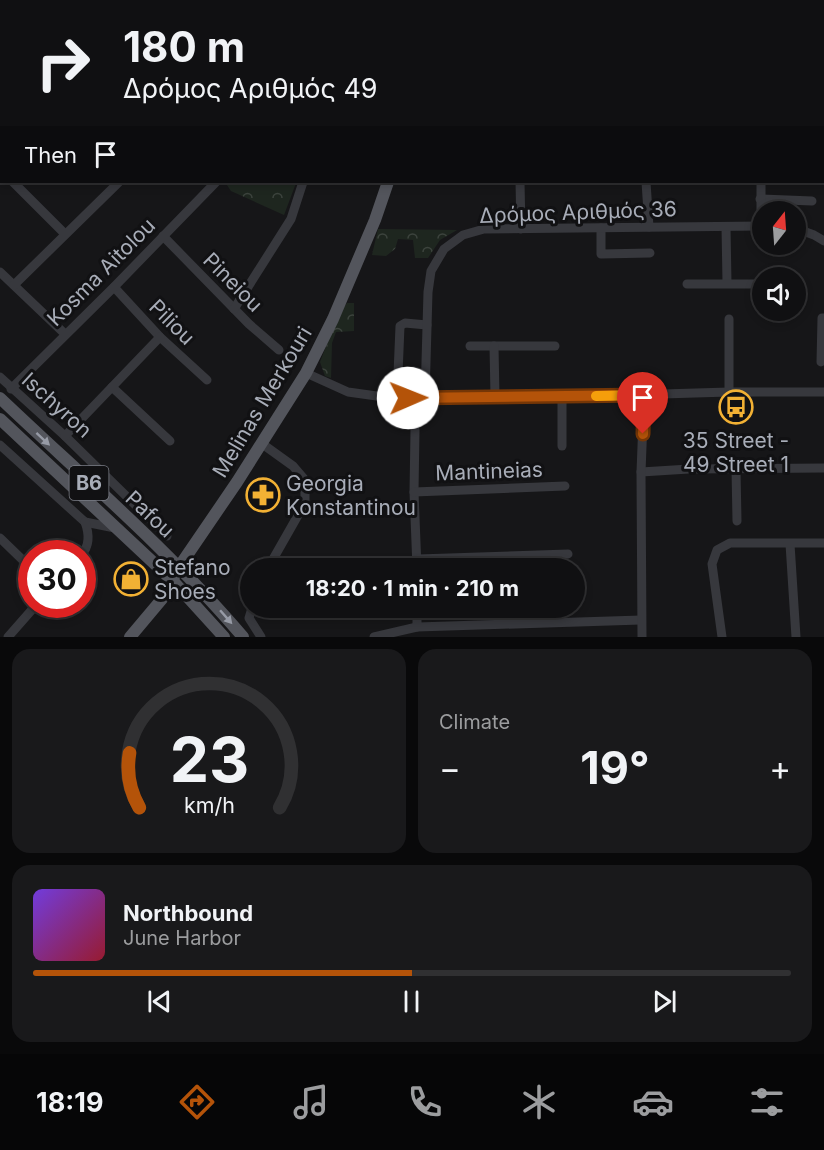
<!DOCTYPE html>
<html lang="en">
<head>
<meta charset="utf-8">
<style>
	body { margin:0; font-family:Inter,sans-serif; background:#19191b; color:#f1f3f6; height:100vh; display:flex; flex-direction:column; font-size:22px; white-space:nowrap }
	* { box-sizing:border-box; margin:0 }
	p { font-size:20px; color:#9c9d9f }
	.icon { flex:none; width:33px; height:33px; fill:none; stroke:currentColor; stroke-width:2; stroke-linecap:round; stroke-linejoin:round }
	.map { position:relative; height:637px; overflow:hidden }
	.drawer { display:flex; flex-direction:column; gap:12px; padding:12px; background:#09090a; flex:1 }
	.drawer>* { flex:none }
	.guide { position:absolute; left:0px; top:0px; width:825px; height:183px; box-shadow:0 3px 9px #0003,0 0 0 2px #303032; background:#101012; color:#f1f3f6; overflow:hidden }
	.needle { width:39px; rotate:17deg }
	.buttons { position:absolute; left:752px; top:201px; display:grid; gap:12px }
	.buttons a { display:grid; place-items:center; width:54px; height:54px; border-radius:50%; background:#101012; box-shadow:0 3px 9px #0003,0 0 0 2px #303032; font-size:30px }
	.speed { position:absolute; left:18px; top:540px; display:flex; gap:12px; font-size:30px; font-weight:700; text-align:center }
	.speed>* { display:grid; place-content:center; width:78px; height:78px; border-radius:50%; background:#101012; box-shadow:0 3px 9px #0003,0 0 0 2px #303032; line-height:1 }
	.speed .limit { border:9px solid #d22; background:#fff; color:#111 }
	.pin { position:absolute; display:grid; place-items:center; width:51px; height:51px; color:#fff; margin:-62px -26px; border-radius:50% 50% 50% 0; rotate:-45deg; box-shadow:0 0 6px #0007 }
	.pin .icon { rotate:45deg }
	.me { position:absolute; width:66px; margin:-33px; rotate:89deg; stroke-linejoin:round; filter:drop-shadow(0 0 4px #0008) }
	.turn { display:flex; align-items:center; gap:21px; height:126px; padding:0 24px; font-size:27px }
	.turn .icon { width:78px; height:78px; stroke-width:2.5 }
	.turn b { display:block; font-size:42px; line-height:51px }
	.then { display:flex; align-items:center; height:57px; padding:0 24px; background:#0003; gap:12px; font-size:22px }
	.big { font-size:45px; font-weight:700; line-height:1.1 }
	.drawer .card { flex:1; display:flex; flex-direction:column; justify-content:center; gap:9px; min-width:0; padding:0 21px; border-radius:18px; background:#19191b }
	.drawer .dial { align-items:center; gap:0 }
	.dial svg { height:156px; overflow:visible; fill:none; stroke:#303032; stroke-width:7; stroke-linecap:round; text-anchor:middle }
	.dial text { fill:#f1f3f6; stroke:none }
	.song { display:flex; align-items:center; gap:18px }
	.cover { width:72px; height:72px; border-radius:9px; background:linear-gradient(135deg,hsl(260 70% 55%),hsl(350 70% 35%)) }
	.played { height:6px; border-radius:3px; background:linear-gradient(90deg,#b45309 50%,#303032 50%) }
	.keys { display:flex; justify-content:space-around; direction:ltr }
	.heat { display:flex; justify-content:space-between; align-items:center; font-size:33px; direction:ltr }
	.drawer .tiles { flex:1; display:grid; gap:12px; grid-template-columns:1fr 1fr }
	.card:last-child { grid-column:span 2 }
	.trip { position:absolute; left:240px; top:558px; width:345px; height:60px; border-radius:30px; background:#101012; box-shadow:0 3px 9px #0003,0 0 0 2px #303032; font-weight:700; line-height:60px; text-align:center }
	.dock { display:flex; height:96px; justify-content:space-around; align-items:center; background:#060607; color:#9c9d9f }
	.dock .icon { width:42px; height:42px }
	.dock .on { color:#b45309 }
	.dock b { font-size:27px; color:#f1f3f6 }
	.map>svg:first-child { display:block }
</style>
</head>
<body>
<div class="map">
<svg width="824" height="637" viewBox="0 0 824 637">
	<defs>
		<pattern id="forest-crowns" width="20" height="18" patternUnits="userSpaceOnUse" patternTransform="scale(1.5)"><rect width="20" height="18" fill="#1e261f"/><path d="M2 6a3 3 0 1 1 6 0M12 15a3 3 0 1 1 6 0" fill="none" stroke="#3c433d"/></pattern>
	</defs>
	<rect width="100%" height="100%" fill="#161618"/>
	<!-- forest -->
	<g fill="url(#forest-crowns)">
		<polygon points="230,182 296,182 296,183 284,215 231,191 227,185"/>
		<polygon points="378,229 457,230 440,240 428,258 415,258 413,240 398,239 395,249 386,256 372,255"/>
		<polygon points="347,303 354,303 354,331 336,332 332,343 331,378 325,376 320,362 338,315"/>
	</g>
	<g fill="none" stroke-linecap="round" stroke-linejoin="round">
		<!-- minor -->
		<g stroke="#37383d" stroke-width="9">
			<polyline points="149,0 151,2"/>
			<polyline points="269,2 269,0"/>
			<polyline points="0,65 2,66"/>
			<polyline points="0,168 2,169"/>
			<polyline points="13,182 65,234"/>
			<polyline points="520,182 521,229"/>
			<polyline points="646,182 649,227"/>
			<polyline points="760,199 812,201"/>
			<polyline points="761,226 761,182"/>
			<polyline points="726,227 727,283"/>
			<polyline points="601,228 601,254 650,253"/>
			<polyline points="795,228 814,235 824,241"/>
			<polyline points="163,236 249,324 279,350"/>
			<polyline points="0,272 65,334"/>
			<polyline points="687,284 762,284"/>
			<polyline points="14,285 119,182"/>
			<polyline points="114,287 160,337 207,380"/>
			<polyline points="234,309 291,219 303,182"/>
			<polyline points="470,346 555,346"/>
			<polyline points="494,346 495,397"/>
			<polyline points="821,362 822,318 824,318"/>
			<polyline points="306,373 348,392 391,398 562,397 729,392 824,392"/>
			<polyline points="398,374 400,326 405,323 427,325"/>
			<polyline points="0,377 65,436 167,536"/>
			<polyline points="112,387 170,441"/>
			<polyline points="11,389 114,287 216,182"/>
			<polyline points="729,392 729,319"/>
			<polyline points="425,397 428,292 431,271 444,249 463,235 484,229 762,226"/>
			<polyline points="415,430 414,492 417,568"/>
			<polyline points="65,436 160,337"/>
			<polyline points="261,443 293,466 305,480 305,503 268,568"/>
			<polyline points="0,445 85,522"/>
			<polyline points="562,446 562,397"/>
			<polyline points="736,470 737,521"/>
			<polyline points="641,472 689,469 824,468"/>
			<polyline points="414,492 565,486"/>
			<polyline points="85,522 115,528"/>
			<polyline points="0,538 32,569"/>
			<polyline points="790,544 796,637"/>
			<path d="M82,554c8,-9 7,-21 3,-32"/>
			<polyline points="418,559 568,554"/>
			<polyline points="252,608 249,618 261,637"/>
			<polyline points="417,627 417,608"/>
			<polyline points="8,637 37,604"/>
			<polyline points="374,637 417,627 641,620"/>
			<polyline points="642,637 641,472 644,395"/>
			<polyline points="722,637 712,564 717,550 730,543 824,543"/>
		</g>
		<!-- major -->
		<g stroke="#53555c" stroke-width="12">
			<polyline points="453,2 454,0"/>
			<path d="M0,398c82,78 170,153 243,239"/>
			<polyline points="0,419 173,581 224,637"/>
			<polyline points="130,637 162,599 179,567 237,482 306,373 333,319 375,220 388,182"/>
		</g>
	</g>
	<!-- one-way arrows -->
	<defs><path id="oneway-solid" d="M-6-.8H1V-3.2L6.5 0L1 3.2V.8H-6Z" transform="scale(1.5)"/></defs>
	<g fill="#979ba6">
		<use href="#oneway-solid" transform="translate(43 439) rotate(43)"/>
		<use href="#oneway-solid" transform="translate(226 617) rotate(49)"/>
	</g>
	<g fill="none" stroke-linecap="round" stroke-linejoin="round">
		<!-- route casing -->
		<g stroke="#753606" stroke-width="15">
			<polyline id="route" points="408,398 644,395 643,434"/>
		</g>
		<!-- route -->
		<use href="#route" stroke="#b45309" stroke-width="10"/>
		<!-- slow -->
		<polyline stroke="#f59e0b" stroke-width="10" points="596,396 644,395 644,402"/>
	</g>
	<!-- icons -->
	<defs>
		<g id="bus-ring" transform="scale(1.725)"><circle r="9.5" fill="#111113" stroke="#f2b134" stroke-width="1.5"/><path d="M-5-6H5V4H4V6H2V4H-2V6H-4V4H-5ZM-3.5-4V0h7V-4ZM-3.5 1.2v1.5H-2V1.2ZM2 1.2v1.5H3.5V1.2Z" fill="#f2b134"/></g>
		<g id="pharmacy-ring" transform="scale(1.725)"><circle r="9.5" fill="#111113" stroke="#f2b134" stroke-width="1.5"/><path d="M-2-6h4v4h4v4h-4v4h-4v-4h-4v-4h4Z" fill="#f2b134"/></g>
		<g id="shop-ring" transform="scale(1.725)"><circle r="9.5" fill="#111113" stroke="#f2b134" stroke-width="1.5"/><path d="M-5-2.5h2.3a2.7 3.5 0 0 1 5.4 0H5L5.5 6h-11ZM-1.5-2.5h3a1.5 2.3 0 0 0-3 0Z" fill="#f2b134"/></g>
	</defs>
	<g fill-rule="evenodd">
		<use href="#bus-ring" x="736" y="407"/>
		<use href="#pharmacy-ring" x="263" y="495"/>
		<use href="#shop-ring" x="131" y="579"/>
	</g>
	<g text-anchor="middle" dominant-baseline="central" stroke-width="6" stroke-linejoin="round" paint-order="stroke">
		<!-- shield labels -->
		<rect fill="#111113" stroke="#7b7e86" stroke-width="1.5" x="69.5" y="466" width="39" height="34" rx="4.5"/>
		<g font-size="20" font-weight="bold" fill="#a8adb8">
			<text x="89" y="483">B6</text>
		</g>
		<!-- street labels -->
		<g font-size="21" fill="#a8adb8" stroke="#111113">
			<text transform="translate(578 212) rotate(-2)">Δρόμος Αριθμός 36</text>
			<text transform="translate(101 272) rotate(-45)">Kosma Aitolou</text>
			<text transform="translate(233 282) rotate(45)">Pineiou</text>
			<text transform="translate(172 322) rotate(45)">Piliou</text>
			<text transform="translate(262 402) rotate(-59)">Melinas Merkouri</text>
			<text transform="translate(57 405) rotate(42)">Ischyron</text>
			<text transform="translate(489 471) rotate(-2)">Mantineias</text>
			<text transform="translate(150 514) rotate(43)">Pafou</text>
		</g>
		<!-- poi labels -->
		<g font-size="21" fill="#a8adb8" stroke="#111113" text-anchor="start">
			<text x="736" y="440" text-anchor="middle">35 Street -<tspan x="736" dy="24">49 Street 1</tspan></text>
			<text x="286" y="483">Georgia<tspan x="286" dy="24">Konstantinou</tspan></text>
			<text x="154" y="567">Stefano<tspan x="154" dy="24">Shoes</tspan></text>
		</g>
	</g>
</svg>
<div class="buttons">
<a><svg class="needle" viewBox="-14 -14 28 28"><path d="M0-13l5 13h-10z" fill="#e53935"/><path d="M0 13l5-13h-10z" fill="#9c9d9f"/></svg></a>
<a><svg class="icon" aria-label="sound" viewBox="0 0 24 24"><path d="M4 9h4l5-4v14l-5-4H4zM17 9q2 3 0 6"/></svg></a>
</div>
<div class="speed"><div class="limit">30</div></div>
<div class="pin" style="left:643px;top:434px;background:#d93025"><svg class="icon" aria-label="arrive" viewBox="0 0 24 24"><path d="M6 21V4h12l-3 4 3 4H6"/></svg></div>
<svg class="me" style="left:408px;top:398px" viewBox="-20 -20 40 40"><circle r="19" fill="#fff"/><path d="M0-13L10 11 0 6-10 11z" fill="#b45309"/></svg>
<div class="trip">18:20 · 1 min · 210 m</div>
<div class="guide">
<div class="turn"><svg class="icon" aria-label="right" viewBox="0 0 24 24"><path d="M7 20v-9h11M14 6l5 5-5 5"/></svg><div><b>180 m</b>Δρόμος Αριθμός 49</div></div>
<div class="then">Then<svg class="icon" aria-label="arrive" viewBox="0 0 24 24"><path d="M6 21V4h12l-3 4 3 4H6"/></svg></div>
</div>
</div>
<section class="drawer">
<div class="tiles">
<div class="card dial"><svg viewBox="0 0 100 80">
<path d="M14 69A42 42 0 1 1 86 69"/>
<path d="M14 69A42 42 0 0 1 9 41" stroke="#b45309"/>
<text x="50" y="56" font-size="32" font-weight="700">23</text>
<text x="50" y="72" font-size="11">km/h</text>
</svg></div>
<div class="card"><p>Climate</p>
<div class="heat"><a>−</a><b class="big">19°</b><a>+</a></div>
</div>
<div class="card">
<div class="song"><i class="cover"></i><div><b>Northbound</b><p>June Harbor</p></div></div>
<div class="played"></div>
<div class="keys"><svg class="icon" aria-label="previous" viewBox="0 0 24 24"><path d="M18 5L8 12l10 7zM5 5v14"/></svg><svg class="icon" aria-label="pause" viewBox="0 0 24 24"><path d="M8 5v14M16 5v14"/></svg><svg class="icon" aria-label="next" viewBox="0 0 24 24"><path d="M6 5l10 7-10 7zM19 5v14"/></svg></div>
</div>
</div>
</section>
<nav class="dock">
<b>18:19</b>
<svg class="icon on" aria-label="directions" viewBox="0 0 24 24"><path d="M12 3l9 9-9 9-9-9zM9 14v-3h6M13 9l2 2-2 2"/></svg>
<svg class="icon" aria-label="music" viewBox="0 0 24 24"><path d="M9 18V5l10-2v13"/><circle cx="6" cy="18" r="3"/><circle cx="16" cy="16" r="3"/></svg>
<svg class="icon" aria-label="phone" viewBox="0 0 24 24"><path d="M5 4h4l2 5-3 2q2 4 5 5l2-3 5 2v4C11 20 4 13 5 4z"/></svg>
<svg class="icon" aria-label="climate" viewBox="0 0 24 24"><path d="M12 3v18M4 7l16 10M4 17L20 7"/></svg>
<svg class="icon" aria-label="car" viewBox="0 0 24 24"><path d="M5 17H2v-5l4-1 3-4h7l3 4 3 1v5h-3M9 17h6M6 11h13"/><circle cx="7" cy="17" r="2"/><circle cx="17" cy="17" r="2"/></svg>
<svg class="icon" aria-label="filters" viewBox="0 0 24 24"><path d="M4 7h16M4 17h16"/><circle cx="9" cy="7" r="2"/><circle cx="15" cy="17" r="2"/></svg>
</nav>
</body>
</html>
